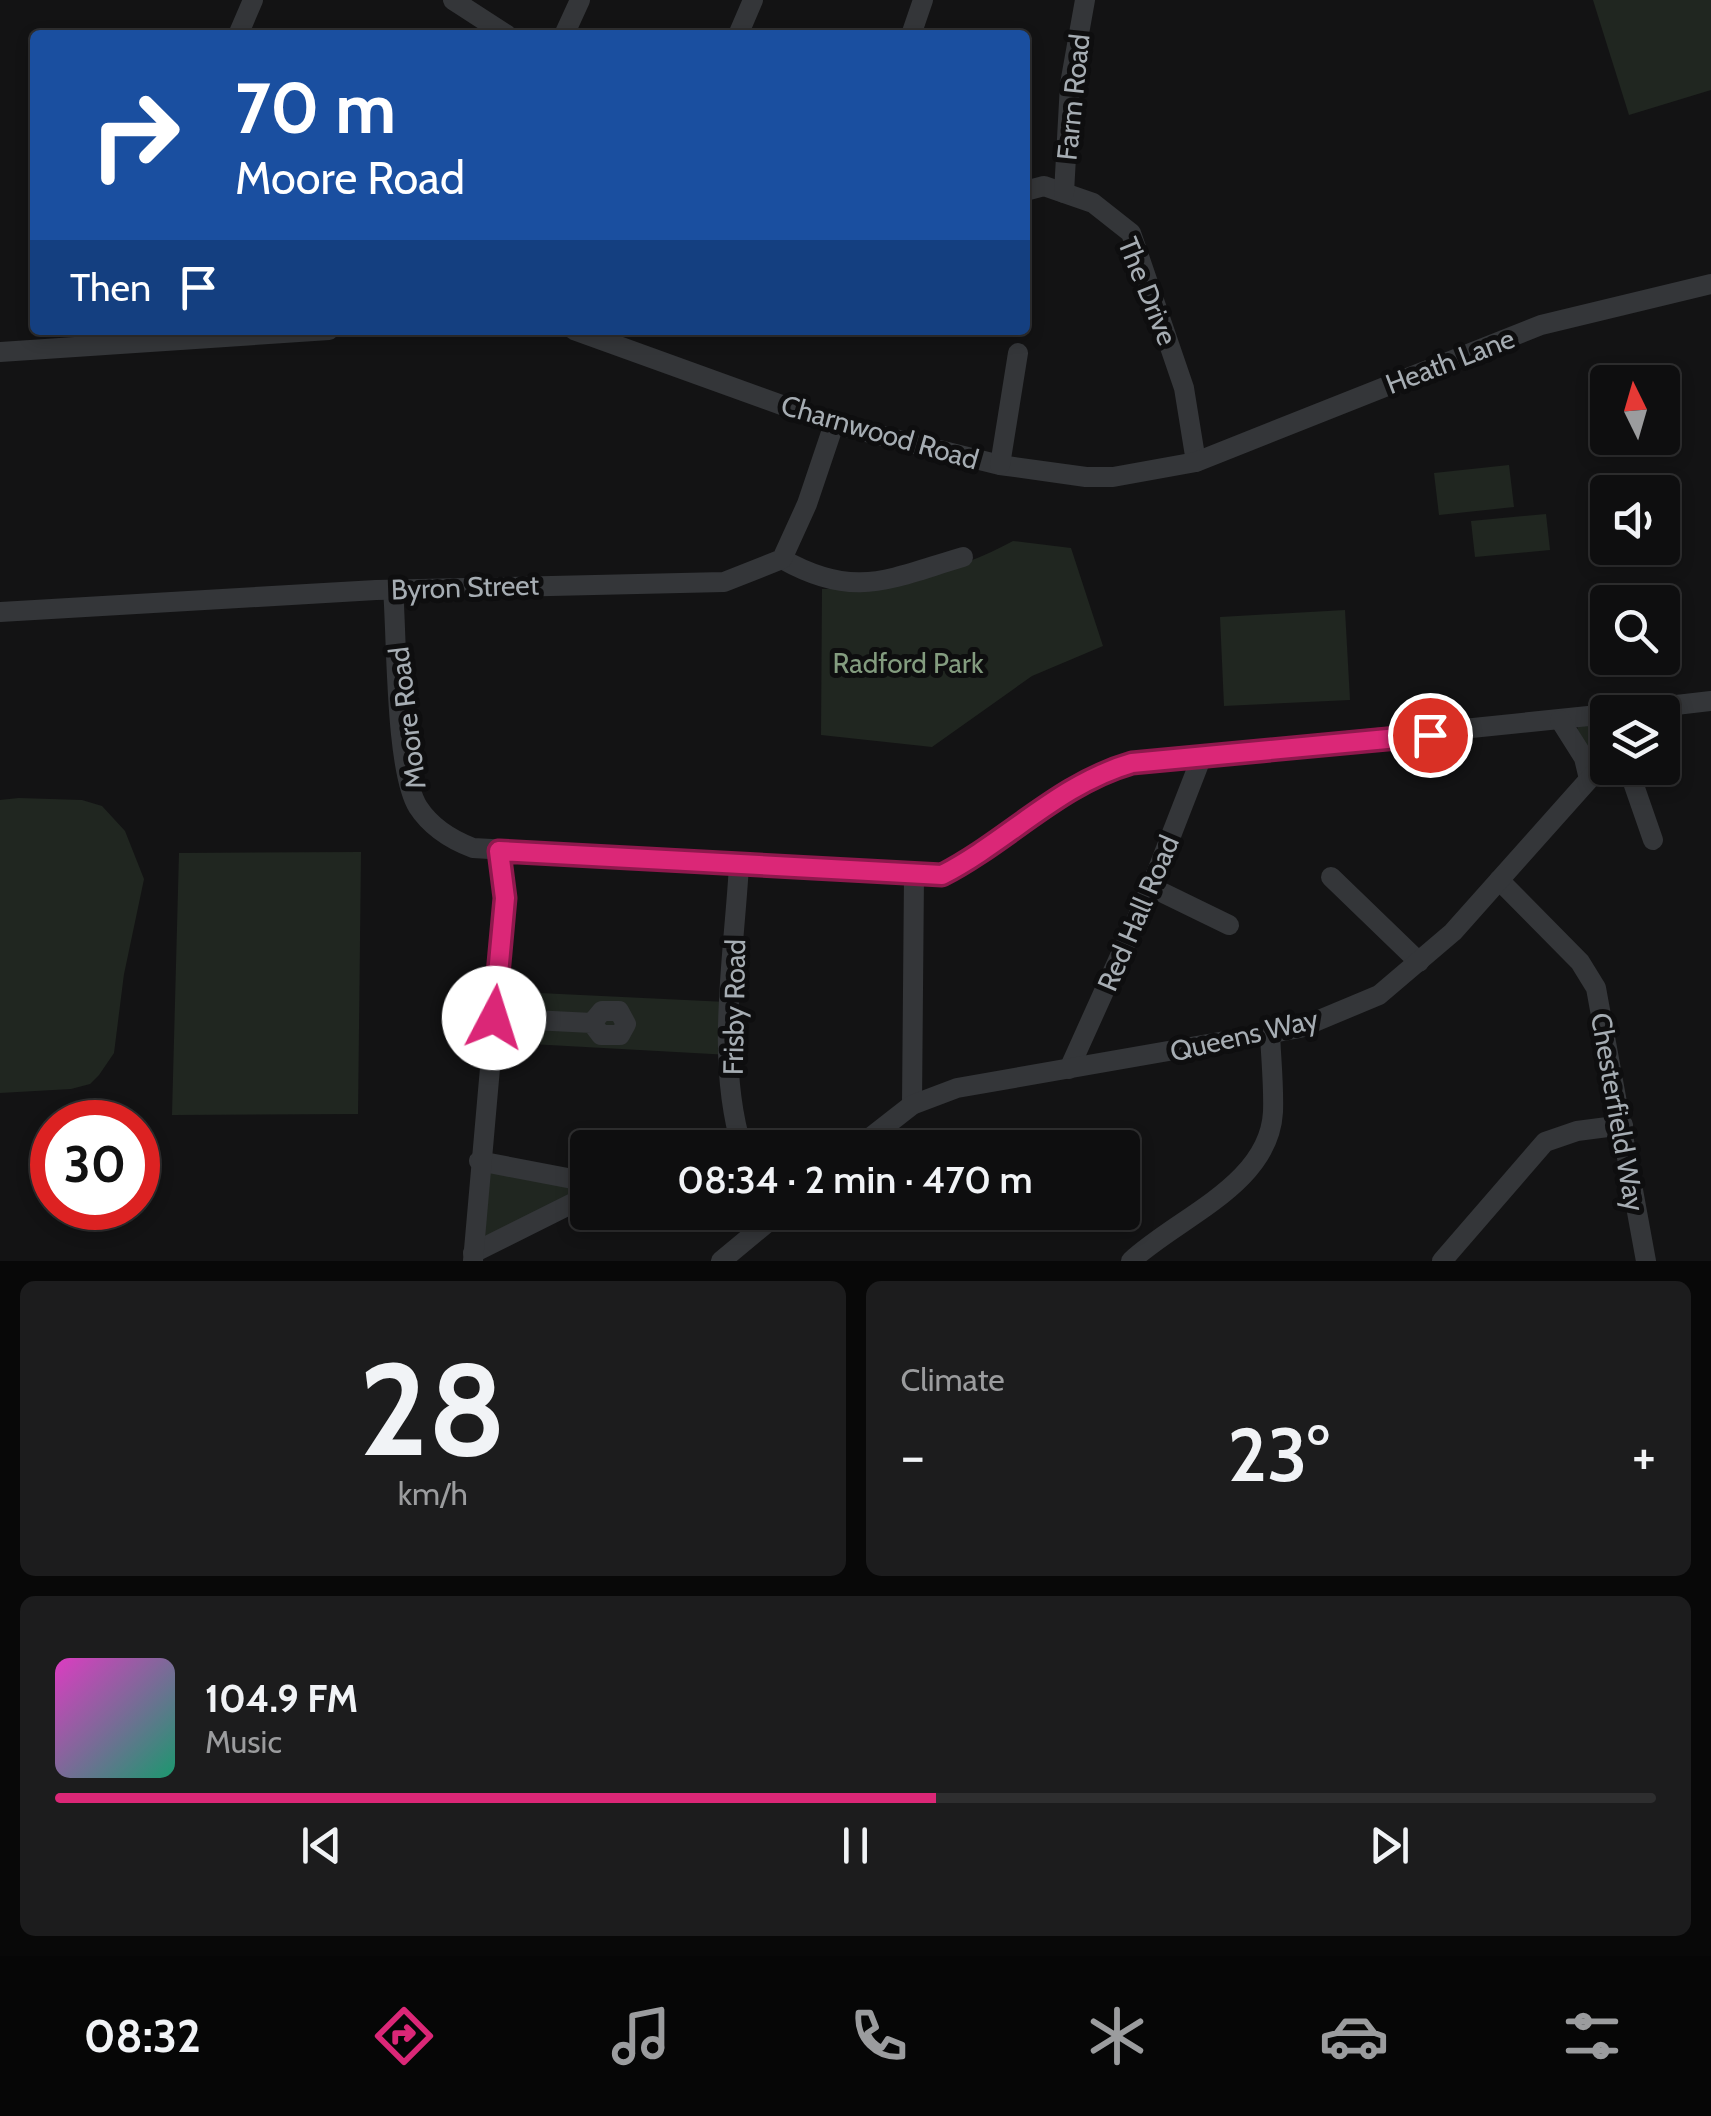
<!DOCTYPE html>
<html lang="en">
<head>
<meta charset="utf-8">
<style>
	body { margin:0; font-family:Cabin,sans-serif; background:#1c1c1d; color:#f1f3f6; height:100vh; display:flex; flex-direction:column; font-size:38px; white-space:nowrap }
	* { box-sizing:border-box; margin:0 }
	p { font-size:32px; color:#9b9c9e }
	.icon { flex:none; width:55px; height:55px; fill:none; stroke:currentColor; stroke-width:2; stroke-linecap:round; stroke-linejoin:round }
	.map { position:relative; height:1261px; overflow:hidden }
	.side { display:flex; flex-direction:column; gap:20px; padding:20px; background:#080808; flex:1 }
	.side>* { flex:none }
	.top-card { position:absolute; left:30px; top:30px; width:1000px; height:305px; border-radius:10px; box-shadow:0 5px 15px #0003,0 0 0 2px #2e2e2f; background:#1a4fa0; color:#fff; overflow:hidden }
	.needle { width:65px; rotate:355deg }
	.fabs { position:absolute; left:1590px; top:365px; display:grid; gap:20px }
	.fabs a { display:grid; place-items:center; width:90px; height:90px; border-radius:10px; background:#0e0e0f; box-shadow:0 5px 15px #0003,0 0 0 2px #2e2e2f; font-size:50px }
	.speed { position:absolute; left:30px; top:1100px; display:flex; gap:20px; font-size:50px; font-weight:700; text-align:center }
	.speed>* { display:grid; place-content:center; width:130px; height:130px; border-radius:50%; background:#0e0e0f; box-shadow:0 5px 15px #0003,0 0 0 2px #2e2e2f; line-height:1 }
	.speed .limit { border:15px solid #d22; background:#fff; color:#111 }
	.pin { position:absolute; display:grid; place-items:center; width:85px; height:85px; color:#fff; margin:-42px; border:5px solid #fff; border-radius:50%; box-shadow:0 2px 10px #0007 }
	.me { position:absolute; width:110px; margin:-55px; rotate:5deg; stroke-linejoin:round; filter:drop-shadow(0 0 8px #0008) }
	.turn { display:flex; align-items:center; gap:35px; height:210px; padding:0 40px; font-size:45px }
	.turn .icon { width:130px; height:130px; stroke-width:2.5 }
	.turn b { display:block; font-size:70px; line-height:85px }
	.then { display:flex; align-items:center; height:95px; padding:0 40px; background:#0003; gap:20px; font-size:38px }
	.big { font-size:75px; font-weight:600; line-height:1.1 }
	.side .tile { flex:1; display:flex; flex-direction:column; justify-content:center; gap:15px; min-width:0; padding:0 35px; border-radius:15px; background:#1c1c1d }
	.side .dial { align-items:center; gap:0 }
	.dial b { font-size:130px; line-height:1 }
	.song { display:flex; align-items:center; gap:30px }
	.cover { width:120px; height:120px; border-radius:15px; background:linear-gradient(135deg,hsl(310 70% 55%),hsl(160 70% 35%)) }
	.played { height:10px; border-radius:5px; background:linear-gradient(90deg,#db2777 55%,#2e2e2f 55%) }
	.keys { display:flex; justify-content:space-around; direction:ltr }
	.heat { display:flex; justify-content:space-between; align-items:center; font-size:55px; direction:ltr }
	.side .tiles { flex:1; display:grid; gap:20px; grid-template-columns:1fr 1fr }
	.tile:last-child { grid-column:span 2 }
	.trip { position:absolute; left:570px; top:1130px; width:570px; height:100px; border-radius:10px; background:#0e0e0f; box-shadow:0 5px 15px #0003,0 0 0 2px #2e2e2f; font-weight:600; line-height:100px; text-align:center }
	.tab-bar { display:flex; height:160px; justify-content:space-around; align-items:center; background:#060606; color:#9b9c9e }
	.tab-bar .icon { width:70px; height:70px }
	.tab-bar .on { color:#db2777 }
	.tab-bar b { font-size:45px; color:#f1f3f6 }
	.map>svg:first-child { display:block }
</style>
</head>
<body>
<div class="map">
<svg width="1711" height="1261" viewBox="0 0 1711 1261">
	<rect width="100%" height="100%" fill="#131314"/>
	<!-- green -->
	<g fill="#202620">
		<polygon points="1593,0 1711,0 1711,90 1629,115"/>
		<polygon points="1509,465 1514,507 1439,515 1434,473"/>
		<polygon points="1546,514 1550,550 1475,557 1471,521"/>
		<path d="M1013,541l58,7 32,98 -71,30 -100,71 -111,-12 1,-146c68,-1 132,-16 191,-48z"/>
		<polygon points="1345,610 1350,700 1224,706 1220,617"/>
		<polygon points="1607,717 1607,749 1600,758 1592,757 1577,730 1580,720"/>
		<polygon points="19,798 82,800 102,806 125,831 144,879 124,974 114,1053 99,1075 90,1084 71,1089 0,1093 0,800"/>
		<polygon points="361,852 358,1114 172,1115 179,853"/>
		<polygon points="496,991 727,1002 730,1055 495,1042"/>
		<polygon points="479,1161 578,1180 583,1198 472,1259"/>
	</g>
	<g fill="none" stroke-linecap="round" stroke-linejoin="round">
		<!-- minor -->
		<g stroke="#343639" stroke-width="20">
			<polyline points="453,0 507,35"/>
			<polyline points="238,35 253,0"/>
			<polyline points="564,35 580,0"/>
			<polyline points="738,35 753,0"/>
			<polyline points="911,35 923,0"/>
			<polyline points="1025,191 1044,186 1093,203 1131,233 1184,388 1196,462"/>
			<polyline points="1064,193 1070,84 1085,0"/>
			<polyline points="574,330 834,424 1000,465 1086,477 1113,477 1196,462 1541,325 1711,284"/>
			<polyline points="0,352 329,330"/>
			<polyline points="1000,465 1018,353"/>
			<path d="M782,559c73,41 106,20 181,-2"/>
			<path d="M393,589c4,48 2,181 25,218 13,20 34,33 55,41l468,27c67,-35 118,-90 191,-112l476,-49"/>
			<polyline points="0,612 376,590 724,582 782,559 807,504 834,424"/>
			<polyline points="1616,712 1711,701"/>
			<polyline points="1560,720 1584,758 1589,779"/>
			<polyline points="1628,768 1653,840"/>
			<path d="M739,865c-5,91 -24,194 3,283"/>
			<polyline points="1331,877 1419,962"/>
			<polyline points="1499,880 1580,962 1596,988 1646,1261"/>
			<polyline points="1151,887 1229,925"/>
			<polyline points="494,1018 592,1023 602,1011 619,1011 626,1024 620,1035 601,1035 592,1023"/>
			<polyline points="1069,1069 1151,887 1202,756"/>
			<polyline points="912,1105 914,875"/>
			<polyline points="857,1148 912,1105 957,1088 1300,1028 1379,995 1453,932 1608,758"/>
			<polyline points="473,1253 583,1198 578,1180 479,1161"/>
			<polyline points="473,1261 505,898 499,851"/>
			<polyline points="721,1261 780,1212"/>
			<path d="M1131,1261c47,-44 138,-76 142,-149 1,-26 -2,-53 -3,-79"/>
			<polyline points="1442,1261 1545,1142 1577,1131 1623,1125"/>
		</g>
	</g>
	<g fill="none" stroke-linecap="round" stroke-linejoin="round">
		<!-- route casing -->
		<g stroke="#8e194d" stroke-width="25">
			<path id="route" d="M494,1018l11,-120 -6,-47 443,24c66,-34 117,-91 190,-112l298,-28"/>
		</g>
		<!-- route -->
		<use href="#route" stroke="#db2777" stroke-width="18"/>
	</g>
	<g text-anchor="middle" dominant-baseline="central" stroke-width="10" stroke-linejoin="round" paint-order="stroke">
		<!-- street labels -->
		<g font-size="28" fill="#a6adb3" stroke="#0e0e0f">
			<text transform="translate(1073 97) rotate(-84)">Farm Road</text>
			<text transform="translate(1148 291) rotate(68)">The Drive</text>
			<text transform="translate(1450 361) rotate(-21)">Heath Lane</text>
			<text transform="translate(880 432) rotate(16)">Charnwood Road</text>
			<text transform="translate(465 587) rotate(-2)">Byron Street</text>
			<text transform="translate(407 718) rotate(-97)">Moore Road</text>
			<text transform="translate(1138 913) rotate(-67)">Red Hall Road</text>
			<text transform="translate(734 1007) rotate(-89)">Frisby Road</text>
			<text transform="translate(1244 1035) rotate(-13)">Queens Way</text>
			<text transform="translate(1618 1112) rotate(80)">Chesterfield Way</text>
		</g>
		<!-- park labels -->
		<g font-size="28" fill="#839c7f" stroke="#0e0e0f">
			<text x="908" y="663">Radford Park</text>
		</g>
	</g>
</svg>
<div class="fabs">
<a><svg class="needle" viewBox="-14 -14 28 28"><path d="M0-13l5 13h-10z" fill="#e53935"/><path d="M0 13l5-13h-10z" fill="#9b9c9e"/></svg></a>
<a><svg class="icon" aria-label="sound" viewBox="0 0 24 24"><path d="M4 9h4l5-4v14l-5-4H4zM17 9q2 3 0 6"/></svg></a>
<a><svg class="icon" aria-label="search" viewBox="0 0 24 24"><circle cx="10" cy="10" r="6"/><path d="M15 15l6 6"/></svg></a>
<a><svg class="icon" aria-label="layers" viewBox="0 0 24 24"><path d="M12 4l9 5-9 5-9-5zM3 14l9 5 9-5"/></svg></a>
</div>
<div class="speed"><div class="limit">30</div></div>
<div class="pin" style="left:1430px;top:735px;background:#d93025"><svg class="icon" aria-label="arrive" viewBox="0 0 24 24"><path d="M6 21V4h12l-3 4 3 4H6"/></svg></div>
<svg class="me" style="left:494px;top:1018px" viewBox="-20 -20 40 40"><circle r="19" fill="#fff"/><path d="M0-13L10 11 0 6-10 11z" fill="#db2777"/></svg>
<div class="trip">08:34 · 2 min · 470 m</div>
<div class="top-card">
<div class="turn"><svg class="icon" aria-label="right" viewBox="0 0 24 24"><path d="M7 20v-9h11M14 6l5 5-5 5"/></svg><div><b>70 m</b>Moore Road</div></div>
<div class="then">Then<svg class="icon" aria-label="arrive" viewBox="0 0 24 24"><path d="M6 21V4h12l-3 4 3 4H6"/></svg></div>
</div>
</div>
<section class="side">
<div class="tiles">
<div class="tile dial"><b>28</b><p>km/h</p></div>
<div class="tile"><p>Climate</p>
<div class="heat"><a>−</a><b class="big">23°</b><a>+</a></div>
</div>
<div class="tile">
<div class="song"><i class="cover"></i><div><b>104.9 FM</b><p>Music</p></div></div>
<div class="played"></div>
<div class="keys"><svg class="icon" aria-label="previous" viewBox="0 0 24 24"><path d="M18 5L8 12l10 7zM5 5v14"/></svg><svg class="icon" aria-label="pause" viewBox="0 0 24 24"><path d="M8 5v14M16 5v14"/></svg><svg class="icon" aria-label="next" viewBox="0 0 24 24"><path d="M6 5l10 7-10 7zM19 5v14"/></svg></div>
</div>
</div>
</section>
<nav class="tab-bar">
<b>08:32</b>
<svg class="icon on" aria-label="directions" viewBox="0 0 24 24"><path d="M12 3l9 9-9 9-9-9zM9 14v-3h6M13 9l2 2-2 2"/></svg>
<svg class="icon" aria-label="music" viewBox="0 0 24 24"><path d="M9 18V5l10-2v13"/><circle cx="6" cy="18" r="3"/><circle cx="16" cy="16" r="3"/></svg>
<svg class="icon" aria-label="phone" viewBox="0 0 24 24"><path d="M5 4h4l2 5-3 2q2 4 5 5l2-3 5 2v4C11 20 4 13 5 4z"/></svg>
<svg class="icon" aria-label="climate" viewBox="0 0 24 24"><path d="M12 3v18M4 7l16 10M4 17L20 7"/></svg>
<svg class="icon" aria-label="car" viewBox="0 0 24 24"><path d="M5 17H2v-5l4-1 3-4h7l3 4 3 1v5h-3M9 17h6M6 11h13"/><circle cx="7" cy="17" r="2"/><circle cx="17" cy="17" r="2"/></svg>
<svg class="icon" aria-label="filters" viewBox="0 0 24 24"><path d="M4 7h16M4 17h16"/><circle cx="9" cy="7" r="2"/><circle cx="15" cy="17" r="2"/></svg>
</nav>
</body>
</html>
